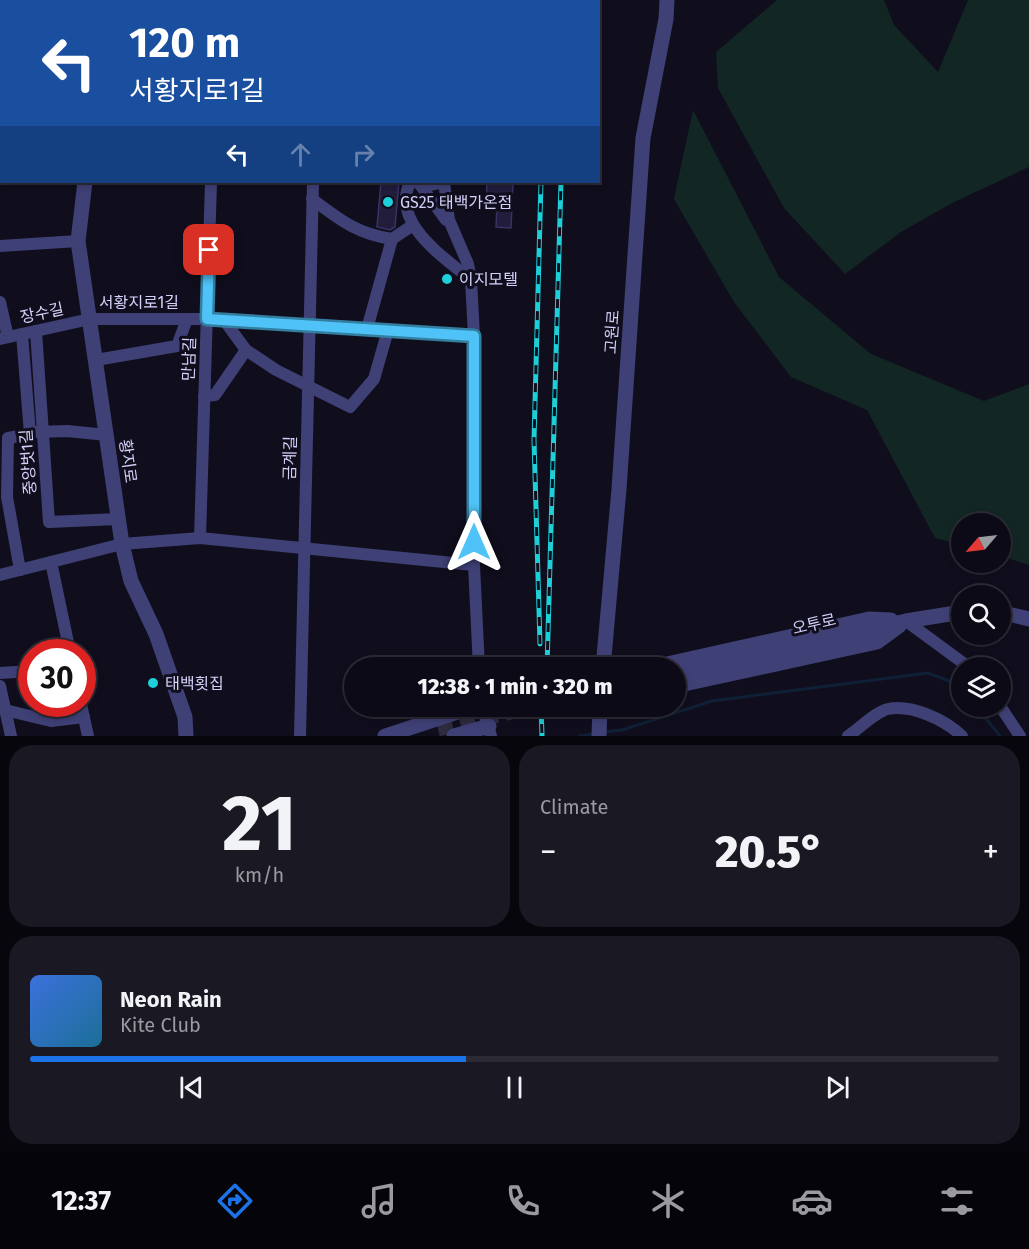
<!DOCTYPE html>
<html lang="en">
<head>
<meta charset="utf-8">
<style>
	body { margin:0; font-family:"Fira Sans","Noto Sans KR",sans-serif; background:#1a1823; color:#f1f3f6; height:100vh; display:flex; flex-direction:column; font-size:22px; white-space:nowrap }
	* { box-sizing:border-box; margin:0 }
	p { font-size:20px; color:#9a9aa1 }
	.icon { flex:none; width:33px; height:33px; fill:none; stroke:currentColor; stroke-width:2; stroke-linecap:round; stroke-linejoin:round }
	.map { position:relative; height:736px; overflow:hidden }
	.side { display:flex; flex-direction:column; gap:9px; padding:9px; background:#07060c; flex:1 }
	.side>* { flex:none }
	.guide { position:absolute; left:0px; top:0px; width:600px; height:183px; box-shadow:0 3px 9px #0003,0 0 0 2px #2c2b35; background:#1a4fa0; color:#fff; overflow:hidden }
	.needle { width:39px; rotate:242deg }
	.tools { position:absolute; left:951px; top:513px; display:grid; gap:12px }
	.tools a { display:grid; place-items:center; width:60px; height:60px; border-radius:50%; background:#0c0a16; box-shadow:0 3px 9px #0003,0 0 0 2px #2c2b35; font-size:30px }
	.speed { position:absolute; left:18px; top:639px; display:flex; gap:12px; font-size:30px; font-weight:700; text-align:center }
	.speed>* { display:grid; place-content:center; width:78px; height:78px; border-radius:50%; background:#0c0a16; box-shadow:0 3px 9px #0003,0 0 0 2px #2c2b35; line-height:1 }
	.speed .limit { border:9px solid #d22; background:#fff; color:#111 }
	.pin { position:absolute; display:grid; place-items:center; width:51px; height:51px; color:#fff; margin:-26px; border-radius:12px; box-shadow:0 3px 9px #0006 }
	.me { position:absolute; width:66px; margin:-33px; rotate:0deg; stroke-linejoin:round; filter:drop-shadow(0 0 4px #0008) }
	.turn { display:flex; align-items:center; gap:21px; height:126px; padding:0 30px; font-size:27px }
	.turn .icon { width:78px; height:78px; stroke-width:2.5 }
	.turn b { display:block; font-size:42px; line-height:51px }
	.lanes { display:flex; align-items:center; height:57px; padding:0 30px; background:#0003; justify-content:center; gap:30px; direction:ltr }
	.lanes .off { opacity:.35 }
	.big { font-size:45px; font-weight:800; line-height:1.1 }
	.side .widget { flex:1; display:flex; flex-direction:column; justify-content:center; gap:9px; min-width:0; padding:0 21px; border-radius:24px; background:#1a1823 }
	.side .dial { align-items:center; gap:0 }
	.dial b { font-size:78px; line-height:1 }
	.song { display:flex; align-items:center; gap:18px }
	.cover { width:72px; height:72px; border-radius:9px; background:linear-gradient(135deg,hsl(220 70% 55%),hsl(200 70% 35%)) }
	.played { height:6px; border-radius:3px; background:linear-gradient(90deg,#1a73e8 45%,#2c2b35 45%) }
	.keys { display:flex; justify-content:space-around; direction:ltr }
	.heat { display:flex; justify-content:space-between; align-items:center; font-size:33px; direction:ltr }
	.side .tiles { flex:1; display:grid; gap:9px; grid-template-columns:1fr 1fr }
	.widget:last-child { grid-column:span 2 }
	.trip { position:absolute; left:344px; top:657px; width:342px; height:60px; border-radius:30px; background:#0c0a16; box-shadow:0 3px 9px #0003,0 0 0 2px #2c2b35; font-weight:800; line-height:60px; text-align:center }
	.menu { display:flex; height:96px; justify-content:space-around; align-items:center; background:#050409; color:#9a9aa1 }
	.menu .icon { width:42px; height:42px }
	.menu .selected { color:#1a73e8 }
	.menu b { font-size:27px; color:#f1f3f6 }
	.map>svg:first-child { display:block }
</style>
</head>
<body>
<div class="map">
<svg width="1029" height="736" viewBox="0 0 1029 736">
	<rect width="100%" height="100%" fill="#100e1d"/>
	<!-- green -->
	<g fill="#122624">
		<polygon points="777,0 884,0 894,25 938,72 968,0 1029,0 1029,167 952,203 901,232 845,274 784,208 718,88 716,52"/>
		<polygon points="693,110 779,277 871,354 984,401 1029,384 1029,565 1001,556 1000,524 962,524 961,545 935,538 867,410 791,377 734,302 674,199"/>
	</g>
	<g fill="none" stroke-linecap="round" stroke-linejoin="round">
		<!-- stream -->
		<g stroke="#0f1f35" stroke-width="3">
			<polyline points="976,706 1000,736"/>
			<polyline points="605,732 622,730 712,701 928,673 957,684 962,689"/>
			<polyline points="579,736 593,734"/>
		</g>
	</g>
	<!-- building -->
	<g fill="#211d3b" stroke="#393264" stroke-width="1.5">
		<polygon points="381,182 399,182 395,227 390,230 377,227"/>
		<polygon points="487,182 513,182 511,228 496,227 497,205 486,205"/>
	</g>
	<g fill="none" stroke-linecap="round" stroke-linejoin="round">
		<!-- tertiary-tunnel -->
		<polyline stroke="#2d2b3e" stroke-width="15" stroke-dasharray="15 8" stroke-linecap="butt" points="438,729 537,706"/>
		<!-- minor -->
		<g stroke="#3f4076" stroke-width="12">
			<polyline points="428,0 428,2"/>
			<polyline points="43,2 43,0"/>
			<polyline points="245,2 245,0"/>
			<polyline points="475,2 475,0"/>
			<polyline points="0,71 2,69"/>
			<polyline points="0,159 2,153"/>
			<path d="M410,182c-19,42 33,74 61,98"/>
			<polyline points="418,182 446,220"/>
			<polyline points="444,182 449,220 468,264 471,280 474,336 474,565 479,668"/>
			<path d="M312,199c28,21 45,35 80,40l21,-14"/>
			<polyline points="0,246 78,241"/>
			<polyline points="0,302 8,337"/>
			<polyline points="224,320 246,350 276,370 350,407 374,379 388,330"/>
			<polyline points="367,329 392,239"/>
			<polyline points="36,331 49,522 118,519"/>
			<polyline points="0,339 90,319 207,319 474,336"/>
			<polyline points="96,360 177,346 187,319"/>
			<polyline points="204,396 215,395 246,350"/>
			<polyline points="36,432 67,431 107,435"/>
			<polyline points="200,538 211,182"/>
			<polyline points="51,562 70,652"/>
			<polyline points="20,570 7,497 8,438 30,434 22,334"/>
			<polyline points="0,575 122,544 200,538 474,565"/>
			<polyline points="906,621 970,668"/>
			<polyline points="0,673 32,671"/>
			<polyline points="0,686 11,736"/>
			<polyline points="81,704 88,736"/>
			<polyline points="482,706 491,736"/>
			<polyline points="1000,706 1020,736"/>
			<polyline points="5,710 51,721 84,717"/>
			<polyline points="300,736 313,182"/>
			<path d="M848,736c11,-7 27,-24 40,-27 24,-5 57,11 74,27"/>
		</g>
		<!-- tertiary -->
		<g stroke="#3f4076" stroke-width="15">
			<polyline points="133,2 133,0"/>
			<polyline points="0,51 2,52"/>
			<polyline points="85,182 78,241 122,544 131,581 156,634 185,717 186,736"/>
			<polyline points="419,182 428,184 437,182"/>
			<polyline points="1000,612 1029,619"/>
			<polyline points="603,668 619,489 643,138 666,19 667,0"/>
			<polyline points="649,668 869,619 891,620"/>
			<polyline points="675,675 906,621 962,612"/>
			<polyline points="675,686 877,642 899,626"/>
			<polyline points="385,736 476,706"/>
			<polyline points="454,736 489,726"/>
			<polyline points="599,736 600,706"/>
		</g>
		<!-- rail casing -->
		<g stroke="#1dcfd8" stroke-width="5">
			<g id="rail">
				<polyline points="545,2 545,0"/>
				<polyline points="567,2 567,0"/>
				<polyline points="540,644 534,440 541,182"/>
				<polyline points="547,668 561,182"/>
				<polyline points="541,706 542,736"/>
			</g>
		</g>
		<!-- rail -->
		<use href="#rail" stroke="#100e1d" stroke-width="3" stroke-dasharray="9" stroke-linecap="butt"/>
	</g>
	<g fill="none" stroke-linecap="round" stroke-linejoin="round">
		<!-- route casing -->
		<g stroke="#337fa1" stroke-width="15">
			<polyline id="route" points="209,250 207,319 474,336 474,542"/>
		</g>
		<!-- route -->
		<use href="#route" stroke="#4fc3f7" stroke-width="10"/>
	</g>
	<!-- markers -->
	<g fill="#1dcfd8" stroke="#100e1d" stroke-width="2">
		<circle cx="388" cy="202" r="6"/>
		<circle cx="447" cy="279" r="6"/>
		<circle cx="153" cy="683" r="6"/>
	</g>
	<g text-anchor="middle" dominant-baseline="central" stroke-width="6" stroke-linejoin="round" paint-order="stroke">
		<!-- poi labels -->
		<g font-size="16" fill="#d3d0f9" stroke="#100e1d" text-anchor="start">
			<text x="400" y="202">GS25 태백가온점</text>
			<text x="459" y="279">이지모텔</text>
			<text x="165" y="683">태백횟집</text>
		</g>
		<!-- street labels -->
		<g font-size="16" fill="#d3d0f9" stroke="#100e1d">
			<text x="139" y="302">서황지로1길</text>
			<text transform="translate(42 313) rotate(-12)">장수길</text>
			<text transform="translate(612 332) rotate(-86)">고원로</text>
			<text transform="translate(189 359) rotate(-88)">만남길</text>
			<text transform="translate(290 458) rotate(-89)">금계길</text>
			<text transform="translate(128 461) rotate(82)">황지로</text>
			<text transform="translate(28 462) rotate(-94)">중앙벗1길</text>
			<text transform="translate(814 624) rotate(-13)">오투로</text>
		</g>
	</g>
</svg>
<div class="tools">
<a><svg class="needle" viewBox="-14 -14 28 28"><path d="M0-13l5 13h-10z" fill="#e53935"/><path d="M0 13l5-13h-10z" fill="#9a9aa1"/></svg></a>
<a><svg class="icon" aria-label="search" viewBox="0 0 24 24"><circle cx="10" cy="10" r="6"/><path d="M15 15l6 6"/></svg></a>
<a><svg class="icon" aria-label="layers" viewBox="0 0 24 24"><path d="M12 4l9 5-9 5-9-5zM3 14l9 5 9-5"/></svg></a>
</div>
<div class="speed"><div class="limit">30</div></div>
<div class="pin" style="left:209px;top:250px;background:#d93025"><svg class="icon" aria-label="arrive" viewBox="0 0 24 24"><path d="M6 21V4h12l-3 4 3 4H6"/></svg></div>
<svg class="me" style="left:474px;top:542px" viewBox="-20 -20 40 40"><path d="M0-17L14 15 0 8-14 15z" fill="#4fc3f7" stroke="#fff" stroke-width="4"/></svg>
<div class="trip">12:38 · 1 min · 320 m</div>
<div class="guide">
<div class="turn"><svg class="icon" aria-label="left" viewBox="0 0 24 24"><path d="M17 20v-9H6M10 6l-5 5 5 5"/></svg><div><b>120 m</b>서황지로1길</div></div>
<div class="lanes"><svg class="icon" aria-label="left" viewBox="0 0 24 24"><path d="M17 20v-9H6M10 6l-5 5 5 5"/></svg><svg class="icon off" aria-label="ahead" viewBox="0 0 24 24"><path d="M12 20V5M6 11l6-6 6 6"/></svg><svg class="icon off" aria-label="right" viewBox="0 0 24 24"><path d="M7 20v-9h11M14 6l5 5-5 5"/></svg></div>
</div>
</div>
<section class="side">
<div class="tiles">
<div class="widget dial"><b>21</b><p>km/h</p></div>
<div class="widget"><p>Climate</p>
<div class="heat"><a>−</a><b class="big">20.5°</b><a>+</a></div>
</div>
<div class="widget">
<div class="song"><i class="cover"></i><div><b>Neon Rain</b><p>Kite Club</p></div></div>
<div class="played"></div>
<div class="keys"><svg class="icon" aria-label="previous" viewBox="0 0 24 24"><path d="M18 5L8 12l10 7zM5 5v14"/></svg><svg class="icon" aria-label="pause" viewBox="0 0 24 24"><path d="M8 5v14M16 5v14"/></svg><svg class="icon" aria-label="next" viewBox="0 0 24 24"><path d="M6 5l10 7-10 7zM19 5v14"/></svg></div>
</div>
</div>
</section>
<nav class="menu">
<b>12:37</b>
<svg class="icon selected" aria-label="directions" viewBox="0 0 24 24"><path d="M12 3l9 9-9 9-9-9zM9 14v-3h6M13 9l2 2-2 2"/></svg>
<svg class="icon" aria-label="music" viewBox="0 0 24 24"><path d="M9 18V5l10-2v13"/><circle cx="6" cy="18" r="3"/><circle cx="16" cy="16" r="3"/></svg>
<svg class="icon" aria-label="phone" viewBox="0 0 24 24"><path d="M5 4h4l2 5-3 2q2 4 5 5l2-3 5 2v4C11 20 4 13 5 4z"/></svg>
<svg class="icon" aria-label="climate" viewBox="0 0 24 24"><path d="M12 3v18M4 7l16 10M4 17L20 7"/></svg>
<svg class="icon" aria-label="car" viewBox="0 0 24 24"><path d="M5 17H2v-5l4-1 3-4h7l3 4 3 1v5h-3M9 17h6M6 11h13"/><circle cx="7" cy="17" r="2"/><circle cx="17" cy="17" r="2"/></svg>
<svg class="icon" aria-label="filters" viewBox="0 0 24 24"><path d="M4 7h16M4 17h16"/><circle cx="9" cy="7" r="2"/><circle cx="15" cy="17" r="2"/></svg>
</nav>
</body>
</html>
